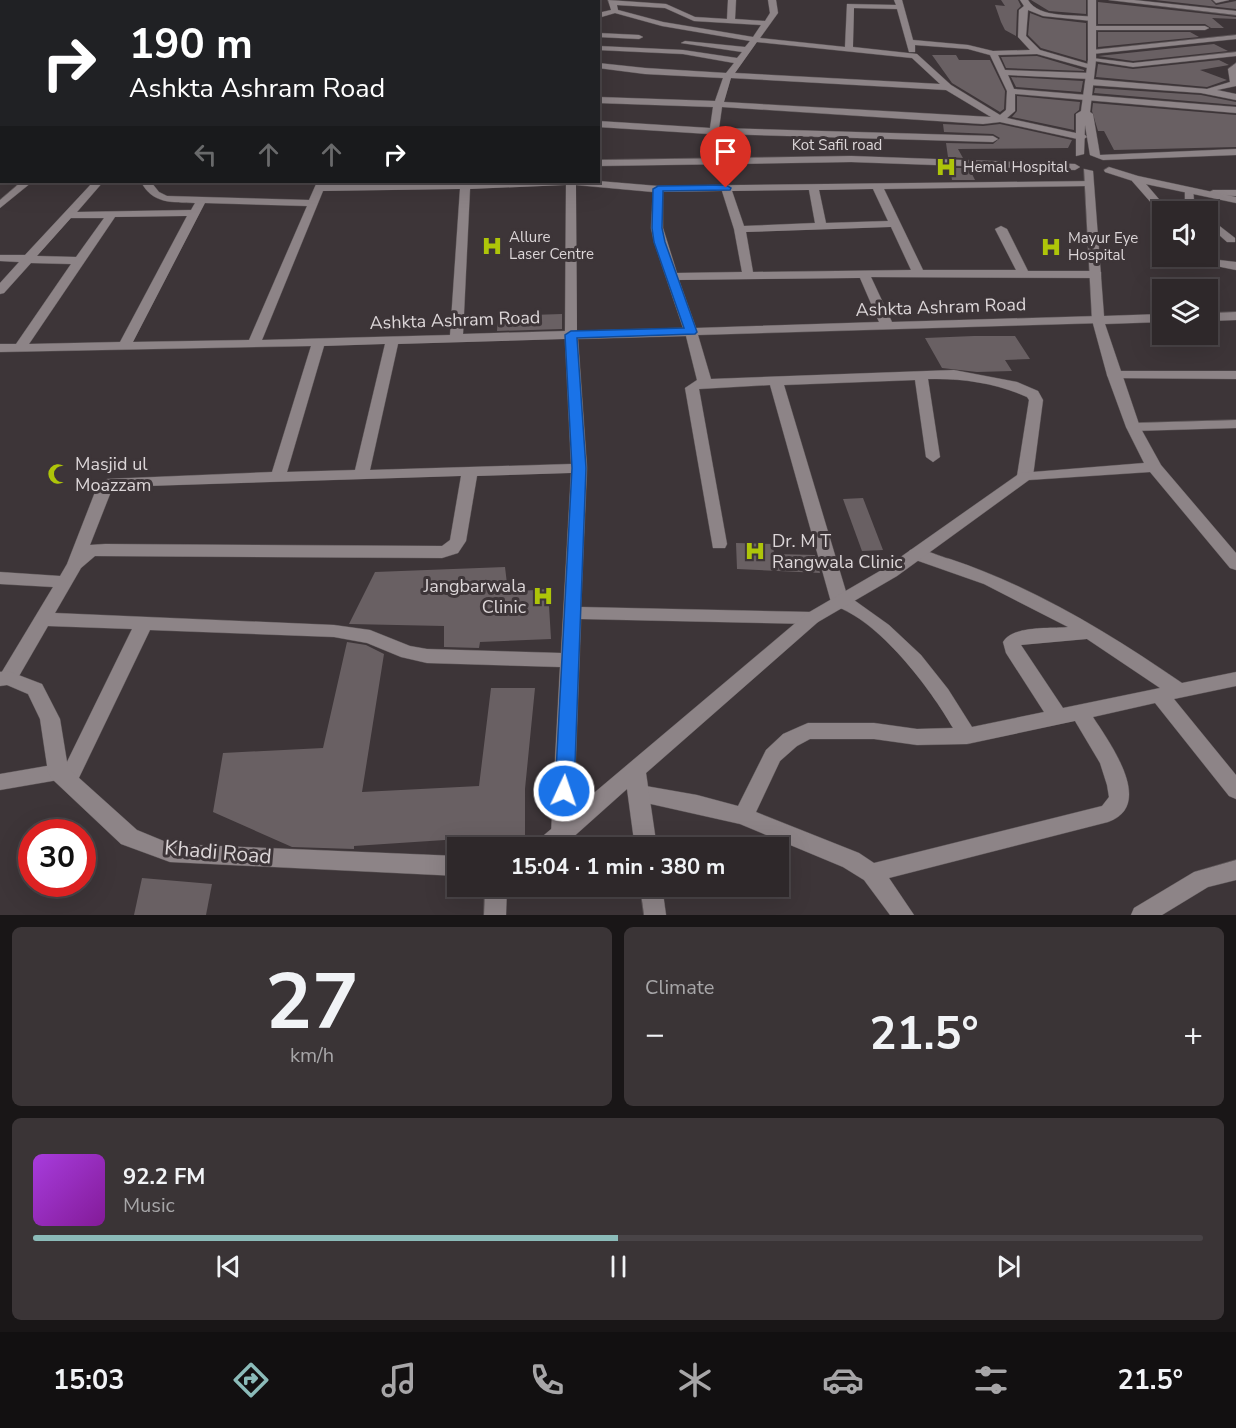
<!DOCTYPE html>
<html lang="en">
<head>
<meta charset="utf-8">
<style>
	body { margin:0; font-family:"Nunito Sans",sans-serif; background:#3a3436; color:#f1f3f6; height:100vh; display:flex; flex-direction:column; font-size:22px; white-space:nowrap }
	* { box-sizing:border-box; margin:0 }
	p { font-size:20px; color:#a7a6a8 }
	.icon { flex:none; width:33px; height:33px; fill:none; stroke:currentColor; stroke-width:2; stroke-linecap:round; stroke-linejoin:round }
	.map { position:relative; height:915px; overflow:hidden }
	.sheet { display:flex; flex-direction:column; gap:12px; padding:12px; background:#191617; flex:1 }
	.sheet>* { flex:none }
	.top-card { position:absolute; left:0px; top:0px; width:600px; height:183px; box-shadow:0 6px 24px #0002,0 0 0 2px #494447; background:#202124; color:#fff; overflow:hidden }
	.fabs { position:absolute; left:1152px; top:201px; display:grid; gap:12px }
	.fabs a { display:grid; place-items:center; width:66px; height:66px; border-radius:0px; background:#2e282a; box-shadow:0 6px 24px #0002,0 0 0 2px #494447; font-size:30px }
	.speed { position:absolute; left:18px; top:819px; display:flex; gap:12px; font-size:30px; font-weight:700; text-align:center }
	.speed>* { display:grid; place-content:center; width:78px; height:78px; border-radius:50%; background:#2e282a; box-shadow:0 6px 24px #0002,0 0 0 2px #494447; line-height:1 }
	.speed .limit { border:9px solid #d22; background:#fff; color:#111 }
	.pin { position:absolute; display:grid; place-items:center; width:51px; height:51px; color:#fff; margin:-62px -26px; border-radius:50% 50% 50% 0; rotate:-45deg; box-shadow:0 0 6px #0007 }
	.pin .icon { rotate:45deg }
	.me { position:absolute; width:66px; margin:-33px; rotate:3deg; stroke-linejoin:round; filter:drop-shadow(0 0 4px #0008) }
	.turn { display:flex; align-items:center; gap:21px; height:126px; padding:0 30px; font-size:27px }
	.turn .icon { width:78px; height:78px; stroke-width:2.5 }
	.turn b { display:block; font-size:42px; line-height:51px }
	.lanes { display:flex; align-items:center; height:57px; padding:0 30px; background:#0003; justify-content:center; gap:30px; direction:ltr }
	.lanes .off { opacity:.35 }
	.big { font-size:45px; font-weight:700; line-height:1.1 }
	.sheet .tile { flex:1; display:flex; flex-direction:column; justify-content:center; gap:9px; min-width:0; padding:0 21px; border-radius:9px; background:#3a3436 }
	.sheet .dial { align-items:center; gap:0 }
	.dial b { font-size:78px; line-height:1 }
	.song { display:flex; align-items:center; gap:18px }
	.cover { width:72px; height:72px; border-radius:9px; background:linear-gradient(135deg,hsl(280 70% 55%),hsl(290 70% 35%)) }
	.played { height:6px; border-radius:3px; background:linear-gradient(90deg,#8bbbb9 50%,#494447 50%) }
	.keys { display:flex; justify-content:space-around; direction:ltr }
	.heat { display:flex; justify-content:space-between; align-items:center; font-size:33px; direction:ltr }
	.sheet .tiles { flex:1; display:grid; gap:12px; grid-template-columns:1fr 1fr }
	.tile:last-child { grid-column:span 2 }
	.trip { position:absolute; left:447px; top:837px; width:342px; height:60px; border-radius:0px; background:#2e282a; box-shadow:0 6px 24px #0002,0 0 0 2px #494447; font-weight:700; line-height:60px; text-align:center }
	.tab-bar { display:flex; height:96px; justify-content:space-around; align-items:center; background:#121011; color:#a7a6a8 }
	.tab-bar .icon { width:42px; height:42px }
	.tab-bar .on { color:#8bbbb9 }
	.tab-bar b { font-size:27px; color:#f1f3f6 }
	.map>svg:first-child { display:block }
</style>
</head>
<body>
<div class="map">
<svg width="1236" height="915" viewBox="0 0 1236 915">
	<rect width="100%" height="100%" fill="#3d3538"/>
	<!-- building -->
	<g fill="#696063">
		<polygon points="1001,0 1018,0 1021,6 1017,10 1016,36 1005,30 1001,22 995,5 1005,6"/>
		<polygon points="1031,0 1086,0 1086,14 1049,11"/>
		<polygon points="1155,0 1211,0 1216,5 1236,1 1236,9"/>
		<polygon points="1098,2 1236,17 1236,19 1212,18 1224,28 1211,28 1205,24 1098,24"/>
		<polygon points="1030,13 1043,18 1086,23 1086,61 1041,48 1028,35"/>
		<polygon points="1098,32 1190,32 1199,37 1098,47"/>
		<polygon points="1214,44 1228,51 1133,61 1098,56"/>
		<polygon points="932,55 956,55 959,60 990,60 1005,91 1004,109 1000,112 952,83"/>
		<polygon points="1037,56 1084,70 1084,71 1006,68 1001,57"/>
		<polygon points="1219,60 1229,65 1200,70 1227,80 1207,87 1096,77 1098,64 1133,69"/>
		<polygon points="1011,77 1083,81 1081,92 1016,87"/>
		<polygon points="1095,88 1201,95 1236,102 1236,105 1094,93"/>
		<polygon points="1017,96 1080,102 1079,110 1074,114 1074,130 1012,117 1017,111"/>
		<polygon points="1093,103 1236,115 1236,147 1114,150 1104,131 1098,131 1092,111"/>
		<polygon points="943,124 983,126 1000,124 1072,140 1068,148 958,149 963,158 948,157 946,143 993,144 1000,138 993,134 944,132"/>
		<polygon points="950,168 969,168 975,180 952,180"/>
		<polygon points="562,314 562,329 497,331 498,316"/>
		<polygon points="974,336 1015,336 1030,359 1005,360 1012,371 977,372 942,368 925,338"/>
		<polygon points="863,498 883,550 862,551 843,499"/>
		<polygon points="736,543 773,544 774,554 815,555 820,573 737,569"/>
		<polygon points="505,567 508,592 548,589 551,639 480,642 479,648 444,647 444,626 349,624 375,572"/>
		<polygon points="347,642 366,645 384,654 362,792 479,786 491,688 535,688 525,789 525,848 460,848 460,839 354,846 354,849 292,847 213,812 223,753 323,748"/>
		<polygon points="142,878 212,884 206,915 134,915"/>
	</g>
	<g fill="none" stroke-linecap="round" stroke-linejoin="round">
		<!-- street casing -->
		<g stroke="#5b5456" stroke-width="1">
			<g id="street">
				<polygon points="47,0 72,0 45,2"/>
				<polygon points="103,0 111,0 103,2"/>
				<polygon points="160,0 168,0 159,2"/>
				<polygon points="468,0 476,0 468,2"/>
				<polygon points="558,0 566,0 566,2 559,2"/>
				<path d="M608,0l58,4 29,13 32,2 1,-19h8l-1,19 30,2 5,-8 -2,-13h8l2,13 -18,25 85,9 2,-43 49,1 -2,-5h8l11,40 55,5 25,6 37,-1 -12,-13 1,-27 5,-4 -4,-6h8c11,19 47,14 67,17l-3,4 -49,-5 -15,-6 -2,26 14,14 55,16 -4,3 -54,-15 -39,1 7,15 85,3 4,3 -4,3 -82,-4 6,14 222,18v6l-221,-19v17l-8,7 78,17 2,2 -5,3 -82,-18 -17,2 -261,-17 -3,21 274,8 5,3 -5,3 -274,-8 -1,26 -5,3 -5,-3 1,-26 -111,-7v-6l112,7 3,-21 -115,-4v-6l117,4 8,-23 -78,-4 -47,-6v-5l47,5 81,5 8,-10 -51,-9 -85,-4v-4l85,4 54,8 5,-6 -61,-9 4,-2 60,6 5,-6 -88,-15 -47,-13 -17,5v-5l13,-3zM617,5l48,3 29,13 67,4 -8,12 -90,-15 -45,-12zM854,8l43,1 12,43h6v-7l53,4 22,6 17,36 -1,19 -6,5 -49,-30 -34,-31 -64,-7zM757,42l155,16 28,26 -205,-11zM731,78l215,12 45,27 -267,-15z"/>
				<polygon points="1109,0 1134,0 1236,11 1236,15"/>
				<polygon points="1213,0 1229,0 1216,3"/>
				<rect x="0" y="3" width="2" height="4"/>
				<polygon points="1092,26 1205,26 1209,28 1205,30 1089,30"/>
				<polygon points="598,33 639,35 643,37 639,39 598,37"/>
				<polygon points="1236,35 1236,39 1092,54 1088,52 1092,50"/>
				<rect x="0" y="46" width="2" height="4"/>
				<polygon points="1236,52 1236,56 1133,67 1088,60 1092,58 1133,63"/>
				<polygon points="0,58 2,58 0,64"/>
				<polygon points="1236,63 1236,86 1217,90 1236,94 1236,100 1201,93 1090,85 1086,82 1090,79 1207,89 1230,82 1228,69"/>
				<polygon points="2,117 2,123 0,124 0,118"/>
				<polygon points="1132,177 1140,177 1170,212 1162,212 1161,214 1132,181"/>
				<path d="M598,181l60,5 434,-5v4l-4,1 -204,3 39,81h93l-21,-41 6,-3 6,3 21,42h69l4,1v6l-230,-1 21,45 206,-6 4,1v6l-404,12 13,44 243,-9 63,12 21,9 5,9 -10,76 -8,5 -8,-5 12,-76 -2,-3c-31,-14 -65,-19 -99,-18l12,78 -7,5 -7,-5 -11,-77 -131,5 63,210 42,30 32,30 27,34 24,38 72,-15 -38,-59 -3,-11c10,-17 48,-13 65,-15l-84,-43 -74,-26 -2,-4 2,-4c12,-3 28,6 40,9 84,28 159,74 232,124l54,-11v14l-62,13 62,76v24l-7,-3 -74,-93 -62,14c16,25 63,88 15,105l-219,56 25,37h-24l-26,-35 -21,-13 -103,-43 -107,-24 -3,-6 3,-6 7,-3 57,10 41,11 28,-56 17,-16 18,-8 7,-3h66l43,6 36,-1c-22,-39 -75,-109 -119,-122l-3,-4 -61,-217 -71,4 28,155 -2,4h-12l-28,-160 12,-8 -11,-44 -108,3 9,129 -6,139 231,5 6,2 3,4 -3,4 -6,2 -231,-5 -8,215 -3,7 -8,2 -8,-2 -3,-7 9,-167 -133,-4 -26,-6 -34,-14 -33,-6 -184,-7 -75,156 -7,2 -7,-2 -3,-6 -58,10v-16l58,-10 7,2 67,-137 -84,-3 -33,57 -7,2 -7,-2 -1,-8 53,-88 -53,-3v-12l60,4 7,-12 30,-77 10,-8 165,-7 39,-126 -311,6v-8h16l55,-80 -40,-1 -27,30 -4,1v-11l19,-21 -19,-1v-6h25l68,-73h10l-26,30 114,-2 4,-7c-24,-1 -42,1 -54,-21h10l8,10 8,4 142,4 8,-18h10l-1,3zM566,185l-1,146 -102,3 7,-145zM576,185l77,7 -2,36 3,14 29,86 -106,3zM460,189l-10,146 -188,5 61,-149zM873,189l15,32 -62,2 -7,-33zM809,190l6,33 -71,3 -12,-35zM722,191l12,38 8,43 -65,1 -14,-45v-36zM205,203l102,3 -58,134 -116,2zM187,216l-67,126 -91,2 86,-127zM71,218h33l-28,39 -39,-1zM891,227l20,43 -158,2 -7,-40zM860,278l19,44 -183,6 -17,-48zM565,339l6,125 -201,6 28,-126zM385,344l-30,126 -68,2 37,-126zM571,473l-10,180 -134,-4 -17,-3 -40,-16 -36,-5 -279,-12 26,-45 14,-12 347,2 16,-5 8,-12 11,-65zM461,476l-11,64 -8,6 -337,-2 -15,1 22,-56 4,-2zM1087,639l73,49 -97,20 -42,-63zM1075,721l25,42 7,22 2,12 -7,9 -228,57 -15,-10 -103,-41 24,-51 17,-15 13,-7h64l43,6 50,-1z"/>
				<polygon points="21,182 32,182 0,208 0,200"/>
				<polygon points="1185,188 1193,188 1194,201 1203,212 1192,212 1185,204"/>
				<polygon points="1213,190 1236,190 1236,196 1209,195 1208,193"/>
				<polygon points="1208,217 1235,238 1235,242 1227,242 1208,225"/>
				<polygon points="1208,253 1219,260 1236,262 1236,270 1211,265 1202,256 1208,256"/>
				<polygon points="1114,371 1236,371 1236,379 1109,378 1107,375 1109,372"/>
				<polygon points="1236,420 1236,428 1133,431 1126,427 1133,423"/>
				<polygon points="1236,860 1236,880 1208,887 1162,915 1131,915 1134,908 1194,872"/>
				<polygon points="485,886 507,886 506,915 484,915"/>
			</g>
		</g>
		<!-- secondary casing -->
		<g stroke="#5b5456" stroke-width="1">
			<g id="secondary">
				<polygon points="1088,0 1096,0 1096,60 1090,112 1093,114 1100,155 1236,149 1236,155 1103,160 1090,155 1085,125 1084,154 1076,156 1076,114 1081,111 1088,60"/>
				<rect x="0" y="155" width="2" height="6"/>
				<polygon points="851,156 1075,164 1080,167 1075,170 851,162 598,166 598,160"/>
				<polygon points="1109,167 1138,176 1236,197 1236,203 1136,182 1105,172 1104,170"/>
				<polygon points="1084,169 1093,171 1104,316 1162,314 1162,322 1105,324 1140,427 1161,465 1236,553 1236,570 1230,568 1150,472 1029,480 897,576 818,622 646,773 657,848 635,848 627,789 561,848 534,848 537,841 806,614 885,568 1020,473 1144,463 1126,427 1107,375 1092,320"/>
				<rect x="0" y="171" width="2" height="6"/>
				<polygon points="1236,312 1236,320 1208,321 1208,313"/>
				<polygon points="8,671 42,684 60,719 68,768 137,830 171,844 458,856 458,876 170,862 121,844 51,778 48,772 40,719 28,694 7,685 0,686 0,672"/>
				<polygon points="640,886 662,886 666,915 644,915"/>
			</g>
		</g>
		<!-- street -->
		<use href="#street" fill="#8d8487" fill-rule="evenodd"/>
		<!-- secondary -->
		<use href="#secondary" fill="#8d8487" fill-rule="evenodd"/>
	</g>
	<!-- route -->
	<polygon fill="#1a73e8" stroke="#114b97" stroke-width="1.5" points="726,185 731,188 730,190 663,191 662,228 665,242 697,332 695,334 577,338 586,468 574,791 571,796 564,798 557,796 555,791 572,468 565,335 571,331 684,328 654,242 652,228 653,189 658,186"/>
	<!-- icons -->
	<defs>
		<g id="hospital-bare" transform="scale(1.62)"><path d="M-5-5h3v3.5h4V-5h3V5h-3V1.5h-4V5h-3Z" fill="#aec509" stroke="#3d3538" stroke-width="2.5" paint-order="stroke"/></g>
		<g id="mosque-bare" transform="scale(1.62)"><path d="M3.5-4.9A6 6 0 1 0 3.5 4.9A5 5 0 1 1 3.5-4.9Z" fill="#aec509" stroke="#3d3538" stroke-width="2.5" paint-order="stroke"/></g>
	</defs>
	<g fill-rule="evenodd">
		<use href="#hospital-bare" x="946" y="167"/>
		<use href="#hospital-bare" x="492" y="246"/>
		<use href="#hospital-bare" x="1051" y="247"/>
		<use href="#mosque-bare" x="58" y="474"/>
		<use href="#hospital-bare" x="755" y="551"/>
		<use href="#hospital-bare" x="543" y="596"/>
	</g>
	<g text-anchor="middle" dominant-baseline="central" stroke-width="6" stroke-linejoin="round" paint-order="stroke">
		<!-- far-street labels -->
		<g font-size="15" fill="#dcd6d8" stroke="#3d3538">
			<text x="837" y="145">Kot Safil road</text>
		</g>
		<!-- far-poi labels -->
		<g font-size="15" fill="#dcd6d8" stroke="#3d3538" text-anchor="start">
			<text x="963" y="167">Hemal Hospital</text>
			<text x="509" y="237">Allure<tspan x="509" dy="17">Laser Centre</tspan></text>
			<text x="1068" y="238">Mayur Eye<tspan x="1068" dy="17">Hospital</tspan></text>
		</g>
		<!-- street labels -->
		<g font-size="18" fill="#dcd6d8" stroke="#3d3538">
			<text transform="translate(941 307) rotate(-2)">Ashkta Ashram Road</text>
			<text transform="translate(455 320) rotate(-2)">Ashkta Ashram Road</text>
		</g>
		<!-- poi labels -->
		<g font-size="18" fill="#dcd6d8" stroke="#3d3538" text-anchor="start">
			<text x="75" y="464">Masjid ul<tspan x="75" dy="21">Moazzam</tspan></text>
			<text x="772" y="541">Dr. M T<tspan x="772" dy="21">Rangwala Clinic</tspan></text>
			<text x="526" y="586" text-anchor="end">Jangbarwala<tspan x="526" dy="21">Clinic</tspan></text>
		</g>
		<!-- near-street labels -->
		<g font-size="21" fill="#dcd6d8" stroke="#3d3538">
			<text transform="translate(218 852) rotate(5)">Khadi Road</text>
		</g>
	</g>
</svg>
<div class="fabs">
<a><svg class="icon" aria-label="sound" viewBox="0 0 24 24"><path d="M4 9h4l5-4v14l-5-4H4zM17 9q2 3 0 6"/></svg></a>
<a><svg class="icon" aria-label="layers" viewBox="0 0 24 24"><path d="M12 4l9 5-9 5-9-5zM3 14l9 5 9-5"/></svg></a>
</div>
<div class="speed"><div class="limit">30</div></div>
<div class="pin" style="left:726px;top:188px;background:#d93025"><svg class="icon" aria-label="arrive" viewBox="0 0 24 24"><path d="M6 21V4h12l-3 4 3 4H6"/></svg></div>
<svg class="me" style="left:564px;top:791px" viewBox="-20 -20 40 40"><circle r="17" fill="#1a73e8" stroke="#fff" stroke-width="3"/><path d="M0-11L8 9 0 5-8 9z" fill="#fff"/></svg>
<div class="trip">15:04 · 1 min · 380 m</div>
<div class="top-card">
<div class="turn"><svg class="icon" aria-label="right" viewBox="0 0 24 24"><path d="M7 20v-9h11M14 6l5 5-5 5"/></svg><div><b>190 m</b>Ashkta Ashram Road</div></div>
<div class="lanes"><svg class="icon off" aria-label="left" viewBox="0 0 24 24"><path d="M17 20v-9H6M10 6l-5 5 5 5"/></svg><svg class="icon off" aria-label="ahead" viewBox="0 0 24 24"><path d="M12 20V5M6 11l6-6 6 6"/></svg><svg class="icon off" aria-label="ahead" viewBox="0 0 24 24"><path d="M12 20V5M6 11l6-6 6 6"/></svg><svg class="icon" aria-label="right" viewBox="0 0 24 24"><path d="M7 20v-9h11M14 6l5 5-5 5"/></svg></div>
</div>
</div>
<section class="sheet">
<div class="tiles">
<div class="tile dial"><b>27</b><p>km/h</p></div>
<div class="tile"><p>Climate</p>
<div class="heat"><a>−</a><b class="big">21.5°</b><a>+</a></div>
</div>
<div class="tile">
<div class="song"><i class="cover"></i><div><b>92.2 FM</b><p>Music</p></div></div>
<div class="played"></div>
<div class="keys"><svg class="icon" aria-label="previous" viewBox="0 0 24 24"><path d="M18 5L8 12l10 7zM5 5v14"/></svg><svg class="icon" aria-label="pause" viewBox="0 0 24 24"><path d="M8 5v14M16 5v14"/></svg><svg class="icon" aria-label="next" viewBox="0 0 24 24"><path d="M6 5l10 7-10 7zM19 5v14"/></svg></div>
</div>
</div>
</section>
<nav class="tab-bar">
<b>15:03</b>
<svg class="icon on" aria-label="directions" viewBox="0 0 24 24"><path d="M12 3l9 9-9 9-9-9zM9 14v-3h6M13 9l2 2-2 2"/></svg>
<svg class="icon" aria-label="music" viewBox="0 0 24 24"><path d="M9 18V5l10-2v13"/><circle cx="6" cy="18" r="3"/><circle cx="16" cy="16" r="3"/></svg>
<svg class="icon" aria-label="phone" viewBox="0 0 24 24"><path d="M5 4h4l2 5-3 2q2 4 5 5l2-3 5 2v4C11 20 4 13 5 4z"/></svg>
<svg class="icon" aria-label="climate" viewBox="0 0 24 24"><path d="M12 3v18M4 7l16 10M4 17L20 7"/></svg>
<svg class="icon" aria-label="car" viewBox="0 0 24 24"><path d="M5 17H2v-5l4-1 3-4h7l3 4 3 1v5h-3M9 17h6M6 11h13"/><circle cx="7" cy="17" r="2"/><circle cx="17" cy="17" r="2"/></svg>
<svg class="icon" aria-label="filters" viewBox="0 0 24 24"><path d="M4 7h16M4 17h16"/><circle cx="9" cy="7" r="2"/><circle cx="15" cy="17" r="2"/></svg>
<b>21.5°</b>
</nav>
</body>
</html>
